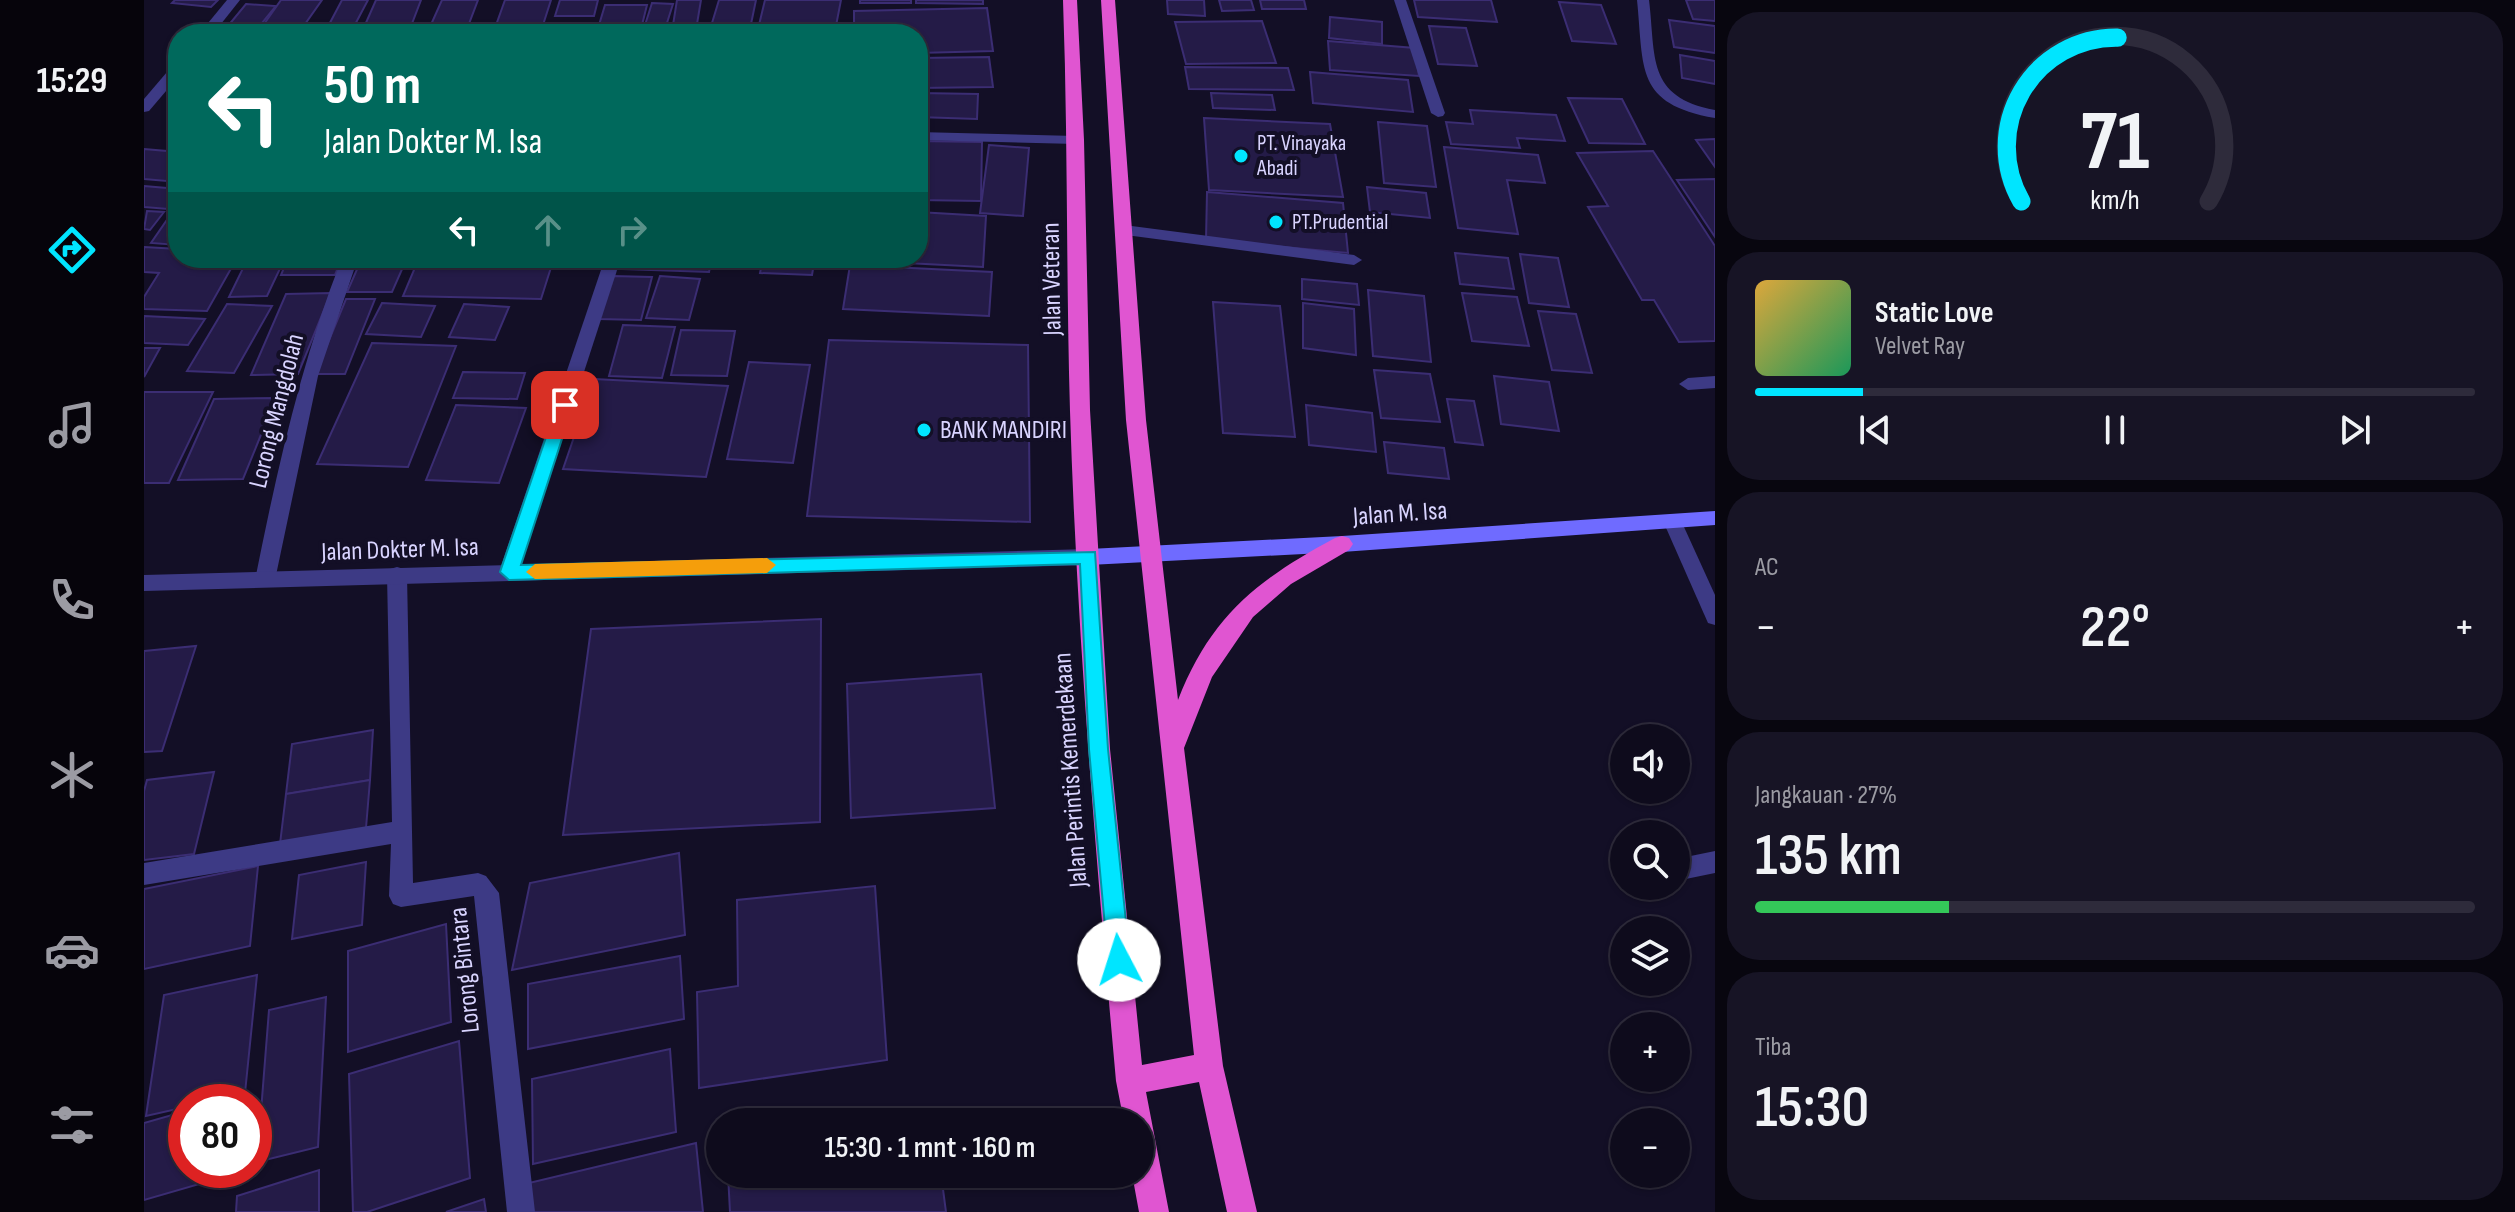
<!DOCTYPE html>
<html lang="id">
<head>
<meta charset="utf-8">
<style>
	body { margin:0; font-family:"Sofia Sans Condensed",sans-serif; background:#171425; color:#f1f3f6; height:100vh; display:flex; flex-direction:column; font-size:30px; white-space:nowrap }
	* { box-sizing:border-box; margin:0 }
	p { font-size:26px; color:#9b9ba3 }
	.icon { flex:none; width:44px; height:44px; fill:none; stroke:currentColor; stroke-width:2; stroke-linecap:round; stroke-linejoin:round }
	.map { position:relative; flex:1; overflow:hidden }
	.drawer { display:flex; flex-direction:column; gap:12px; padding:12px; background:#08060f; width:800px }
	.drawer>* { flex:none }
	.hud { position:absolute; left:24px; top:24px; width:760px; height:244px; border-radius:32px; box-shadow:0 2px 6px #0004,0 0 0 2px #2e2b3b; background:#00695c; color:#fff; overflow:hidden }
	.fabs { position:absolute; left:1466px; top:724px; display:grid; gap:16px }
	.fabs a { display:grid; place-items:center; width:80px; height:80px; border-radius:50%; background:#0e0b1c; box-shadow:0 2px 6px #0004,0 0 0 2px #2e2b3b; font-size:40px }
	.speed { position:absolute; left:24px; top:1084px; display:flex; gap:16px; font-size:40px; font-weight:700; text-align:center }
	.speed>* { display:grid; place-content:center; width:104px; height:104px; border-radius:50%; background:#0e0b1c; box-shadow:0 2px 6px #0004,0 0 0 2px #2e2b3b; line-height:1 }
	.speed .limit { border:12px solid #d22; background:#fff; color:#111 }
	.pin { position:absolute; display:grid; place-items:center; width:68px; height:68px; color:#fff; margin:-34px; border-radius:16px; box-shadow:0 4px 12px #0006 }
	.me { position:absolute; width:88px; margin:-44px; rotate:355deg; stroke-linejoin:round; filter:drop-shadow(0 0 6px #0008) }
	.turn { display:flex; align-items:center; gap:28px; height:168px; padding:0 24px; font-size:36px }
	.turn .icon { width:104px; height:104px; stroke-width:2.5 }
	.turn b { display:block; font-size:56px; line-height:68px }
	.lanes { display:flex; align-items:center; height:76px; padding:0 24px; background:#0003; justify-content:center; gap:40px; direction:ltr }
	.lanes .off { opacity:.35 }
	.big { font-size:60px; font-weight:600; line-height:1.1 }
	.drawer .card { flex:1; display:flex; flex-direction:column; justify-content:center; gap:12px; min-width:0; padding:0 28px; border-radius:32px; background:#171425 }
	.drawer .dial { align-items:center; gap:0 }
	.dial svg { height:208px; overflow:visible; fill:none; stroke:#2e2b3b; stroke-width:7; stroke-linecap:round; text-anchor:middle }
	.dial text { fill:#f1f3f6; stroke:none }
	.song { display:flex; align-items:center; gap:24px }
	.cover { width:96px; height:96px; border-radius:12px; background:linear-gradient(135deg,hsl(40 70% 55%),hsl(150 70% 35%)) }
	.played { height:8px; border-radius:4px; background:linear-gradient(90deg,#00e5ff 15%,#2e2b3b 15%) }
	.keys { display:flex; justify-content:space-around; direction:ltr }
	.heat { display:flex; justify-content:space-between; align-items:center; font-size:44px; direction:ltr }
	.charge { height:12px; border-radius:6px; background:linear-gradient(90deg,#34c759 27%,#2e2b3b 0) }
	.trip { position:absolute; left:562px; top:1108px; width:448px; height:80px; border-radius:40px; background:#0e0b1c; box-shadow:0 2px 6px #0004,0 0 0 2px #2e2b3b; font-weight:600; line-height:80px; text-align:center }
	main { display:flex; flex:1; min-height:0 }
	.tab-bar { display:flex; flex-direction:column; width:144px; justify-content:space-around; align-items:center; background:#06040b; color:#9b9ba3 }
	.tab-bar .icon { width:56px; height:56px }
	.tab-bar .on { color:#00e5ff }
	.tab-bar b { font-size:36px; color:#f1f3f6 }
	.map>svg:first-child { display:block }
</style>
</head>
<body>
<main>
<nav class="tab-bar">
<b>15:29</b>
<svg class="icon on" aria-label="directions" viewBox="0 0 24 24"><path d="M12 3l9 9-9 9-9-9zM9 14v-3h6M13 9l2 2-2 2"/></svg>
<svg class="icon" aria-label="music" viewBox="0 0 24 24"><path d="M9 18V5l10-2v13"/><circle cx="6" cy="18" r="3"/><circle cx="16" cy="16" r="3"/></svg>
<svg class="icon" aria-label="phone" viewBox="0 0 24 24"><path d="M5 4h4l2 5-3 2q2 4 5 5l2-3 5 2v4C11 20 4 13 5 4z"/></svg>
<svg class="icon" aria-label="climate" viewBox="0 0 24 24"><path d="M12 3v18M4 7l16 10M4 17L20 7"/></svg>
<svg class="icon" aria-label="car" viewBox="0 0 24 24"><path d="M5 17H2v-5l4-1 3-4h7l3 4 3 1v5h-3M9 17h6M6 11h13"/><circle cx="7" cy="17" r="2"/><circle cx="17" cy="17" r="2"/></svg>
<svg class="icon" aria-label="filters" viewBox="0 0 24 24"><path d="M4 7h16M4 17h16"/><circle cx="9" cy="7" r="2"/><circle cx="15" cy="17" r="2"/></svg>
</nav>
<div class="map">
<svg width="1571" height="1212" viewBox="0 0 1571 1212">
	<rect width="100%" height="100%" fill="#130f26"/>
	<!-- building -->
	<g fill="#241b47" stroke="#3b2d73" stroke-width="2">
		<polygon points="31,0 74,0 67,7 28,3"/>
		<polygon points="137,0 178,0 154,34 113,34"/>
		<polygon points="198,0 224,0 206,34 180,34"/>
		<polygon points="232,0 277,0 264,34 217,34"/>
		<polygon points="298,0 334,0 323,29 285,29"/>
		<polygon points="361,0 407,0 398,28 351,28"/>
		<polygon points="416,0 454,0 450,16 411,16"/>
		<polygon points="533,0 557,0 553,24 529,25"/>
		<polygon points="575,0 612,0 607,24 568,23"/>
		<polygon points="621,0 697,0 691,31 614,29"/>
		<rect x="716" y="0" width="51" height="3"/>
		<polygon points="772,0 839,0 839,4 772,3"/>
		<polygon points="1023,0 1060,0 1061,16 1024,14"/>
		<polygon points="1075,0 1107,0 1110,10 1078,11"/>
		<polygon points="1116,0 1160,0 1162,9 1118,9"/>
		<polygon points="1270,0 1347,0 1353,22 1274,17"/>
		<polygon points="1542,0 1571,0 1571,21 1549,19"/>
		<polygon points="1415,2 1457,5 1472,44 1428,41"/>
		<polygon points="508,3 529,4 522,26 501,25"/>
		<polygon points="102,4 132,6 109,34 79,32"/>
		<polygon points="461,5 503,5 498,25 455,25"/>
		<polygon points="843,8 849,51 774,53 774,34 710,34 710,11"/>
		<polygon points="1186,17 1238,22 1238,44 1185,38"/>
		<polygon points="1525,20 1571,26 1571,53 1530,47"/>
		<polygon points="1118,21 1132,63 1042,64 1031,22"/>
		<polygon points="570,26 605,26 603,34 568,34"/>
		<polygon points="1285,26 1322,28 1333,66 1294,64"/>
		<polygon points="522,30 562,30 561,34 521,34"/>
		<polygon points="1184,41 1271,48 1275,76 1186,70"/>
		<polygon points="1536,55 1571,61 1571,84 1538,78"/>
		<polygon points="845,57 849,87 774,88 774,58"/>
		<polygon points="1041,67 1144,68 1150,90 1045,89"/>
		<polygon points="1166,72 1264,80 1269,112 1169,103"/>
		<polygon points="775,93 834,94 833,119 774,117"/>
		<polygon points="1067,93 1128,95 1131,110 1069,108"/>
		<polygon points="1424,98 1478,99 1501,144 1445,143"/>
		<polygon points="1326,110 1412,115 1421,141 1373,138 1376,148 1307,144 1302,122 1329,124"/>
		<polygon points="1060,118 1186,124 1199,197 1065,190"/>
		<polygon points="1234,122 1283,126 1292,187 1240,183"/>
		<polygon points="1571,139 1571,167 1552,140"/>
		<polygon points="774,141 838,142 837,201 774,200"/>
		<polygon points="845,145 885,148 879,216 836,213"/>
		<polygon points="1300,147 1394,155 1401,183 1363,180 1374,234 1314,228"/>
		<polygon points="0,149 34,152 34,182 0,179"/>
		<polygon points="1509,151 1571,246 1571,341 1535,342 1510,300 1498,300 1444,207 1464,206 1433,153"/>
		<polygon points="1571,179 1571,237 1533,180"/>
		<polygon points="0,186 34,189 34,196 24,209 0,207"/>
		<polygon points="1223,187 1282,193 1286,218 1226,212"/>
		<polygon points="1063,192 1199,203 1204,253 1062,240"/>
		<polygon points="3,211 20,212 6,230 0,229"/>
		<polygon points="29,211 34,212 34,245 7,243"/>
		<polygon points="774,212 842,216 839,267 743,262 744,258 774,258"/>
		<polygon points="0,247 34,249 34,258 93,258 63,311 0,309 0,297 15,273 0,272"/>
		<polygon points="1311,253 1364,258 1370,289 1316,284"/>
		<polygon points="1376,254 1414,258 1425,307 1385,303"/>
		<polygon points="104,258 141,258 123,296 85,297"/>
		<polygon points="144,258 198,258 191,275 137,275"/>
		<polygon points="218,258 263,258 248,292 203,292"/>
		<polygon points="275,258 410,258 397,299 259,296"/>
		<polygon points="482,258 568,258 565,272 479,269"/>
		<polygon points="619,258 671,258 668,275 616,273"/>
		<polygon points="706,265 848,272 845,316 699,309"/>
		<polygon points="468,276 508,277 497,320 455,319"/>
		<polygon points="516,276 556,279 545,320 502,318"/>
		<polygon points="1158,279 1213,284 1215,305 1158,299"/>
		<polygon points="1224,290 1280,296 1287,362 1229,356"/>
		<polygon points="187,293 154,374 107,375 142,294"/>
		<polygon points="1318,293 1373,297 1385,346 1328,341"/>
		<polygon points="202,299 231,299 201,374 171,374"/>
		<polygon points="1069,302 1136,306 1151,437 1079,433"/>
		<polygon points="238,303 291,306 277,337 222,334"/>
		<polygon points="1159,303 1210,309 1212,355 1159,348"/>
		<polygon points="83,304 128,306 90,373 43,371"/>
		<polygon points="320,304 365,307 351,340 305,337"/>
		<polygon points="1394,311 1432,314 1448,373 1408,370"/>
		<polygon points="0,316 61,319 44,345 0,343"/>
		<polygon points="479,325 531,327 518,378 465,376"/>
		<polygon points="537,330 591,331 583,376 527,375"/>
		<polygon points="685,340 884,345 886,522 663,516"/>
		<polygon points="228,343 312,346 264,467 173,464"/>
		<polygon points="0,348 16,348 0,377"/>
		<polygon points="605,362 666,365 649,463 583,459"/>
		<polygon points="1230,370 1286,374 1296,422 1237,418"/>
		<polygon points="319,372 381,373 373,399 309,398"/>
		<polygon points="1350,376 1405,382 1415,431 1357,424"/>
		<polygon points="450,379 584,386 562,477 419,469"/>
		<polygon points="0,392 69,392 25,483 0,483"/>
		<polygon points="132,398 99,479 34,480 70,399"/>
		<polygon points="1303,399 1330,401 1339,445 1311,442"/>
		<polygon points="312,405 382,408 355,483 282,480"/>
		<polygon points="1162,405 1228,413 1232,452 1165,445"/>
		<polygon points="1240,442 1300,448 1305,479 1244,473"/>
		<polygon points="677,619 676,822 419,835 447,629"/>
		<polygon points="52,646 18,751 0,752 0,651"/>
		<polygon points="837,674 851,808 707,818 703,684"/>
		<polygon points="229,730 226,780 142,794 148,744"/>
		<polygon points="70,772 50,854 0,860 0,791 3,780"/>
		<polygon points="226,780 222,828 136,844 142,794"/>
		<polygon points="535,853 541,935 368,970 386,883"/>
		<polygon points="222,862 218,925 148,939 155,875"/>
		<polygon points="114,866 106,946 0,969 0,889"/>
		<polygon points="731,886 743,1060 555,1088 553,992 594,986 593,900"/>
		<polygon points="302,924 307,1022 204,1052 204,951"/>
		<polygon points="536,956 540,1019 384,1049 384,984"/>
		<polygon points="113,975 101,1093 62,1102 42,1102 42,1107 2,1116 20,995"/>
		<polygon points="182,997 174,1147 113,1162 125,1010"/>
		<polygon points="315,1041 326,1178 223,1212 209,1212 205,1074"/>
		<polygon points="526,1049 532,1132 389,1164 388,1079"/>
		<polygon points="789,1109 790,1122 698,1122"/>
		<polygon points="42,1111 42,1170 84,1170 83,1176 0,1200 0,1123"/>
		<polygon points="552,1143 559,1212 386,1212 385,1183"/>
		<polygon points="175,1170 175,1212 92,1212 93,1196"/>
		<polygon points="584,1174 797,1174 802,1212 586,1212"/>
		<polygon points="340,1199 342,1212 302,1212"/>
	</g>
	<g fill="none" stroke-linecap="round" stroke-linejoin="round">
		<!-- service -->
		<polygon fill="#3d3a85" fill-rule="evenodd" points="1571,376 1571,388 1544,390 1535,384 1544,378"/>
		<!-- minor -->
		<g fill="#3d3a85" fill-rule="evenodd">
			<polygon points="83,0 96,0 69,34 55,34"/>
			<polygon points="1250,0 1262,0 1301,113 1299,116 1294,117 1287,113"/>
			<path d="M1493,0h12c7,57 -3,97 66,110v8c-80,-14 -71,-49 -78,-118z"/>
			<polygon points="34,64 34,77 5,111 0,112 0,99 29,65"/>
			<polygon points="774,132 932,136 939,140 932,144 774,140"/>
			<polygon points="980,225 1210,255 1218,260 1210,265 974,234 974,226"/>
			<path d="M198,258h16l-40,118 -43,204 -3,6h-14l-3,-6c22,-110 46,-218 87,-322z"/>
			<polygon points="461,258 477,258 375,572 372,578 358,578 355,572"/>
			<polygon points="1528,514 1535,516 1571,595 1571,625 1564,623 1519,521 1521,516"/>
			<polygon points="253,567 260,569 263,575 269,883 334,873 342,876 355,893 391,1212 363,1212 330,896 257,907 249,904 245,896 247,844 0,885 0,863 248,822 243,575 246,569"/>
			<polygon points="1571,851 1571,873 1532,881 1532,859"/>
		</g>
		<!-- tertiary -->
		<polygon fill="#3d3a85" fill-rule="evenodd" points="945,549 952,551 955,557 952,563 945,565 0,591 0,575"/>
		<!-- secondary -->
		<polygon fill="#6f6bff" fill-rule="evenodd" points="1571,511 1571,525 1198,552 945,565 938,563 935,557 938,551 945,549 1198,536"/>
		<!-- trunk -->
		<path fill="#e055d1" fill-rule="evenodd" d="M919,0h14l7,140 6,270 20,339 32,316 52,-10 -68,-635 -25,-420h14l31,420 32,280c33,-84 79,-120 157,-162l7,-2 7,2 4,6 -4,6 -58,34 -38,33 -41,60 -28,71 39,318 34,146h-30l-28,-130 -53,10 23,120h-30l-7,-38h8v-52h-16l-8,-41c-20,-223 -39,-446 -46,-670 -4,-137 -2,-274 -7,-411z"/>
	</g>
	<!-- route -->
	<polygon fill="#00e5ff" stroke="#0095a6" stroke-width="2" points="421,399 429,405 377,565 951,552 964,749 986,960 982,968 975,971 967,968 964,960 945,749 936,564 365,580 356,572 413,405"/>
	<!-- slow -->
	<polygon fill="#f59e0b" points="623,558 632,565 623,573 391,579 382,572 391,564"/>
	<!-- markers -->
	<g fill="#00e5ff" stroke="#130f26" stroke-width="3">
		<circle cx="1097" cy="156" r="8"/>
		<circle cx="1132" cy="222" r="8"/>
		<circle cx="780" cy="430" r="8"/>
	</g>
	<g text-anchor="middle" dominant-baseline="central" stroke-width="8" stroke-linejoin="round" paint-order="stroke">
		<!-- far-poi labels -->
		<g font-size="22" fill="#d9d4ff" stroke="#130f26" text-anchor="start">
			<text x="1113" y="143">PT. Vinayaka<tspan x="1113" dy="25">Abadi</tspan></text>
			<text x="1148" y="222">PT.Prudential</text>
		</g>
		<!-- street labels -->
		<g font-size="26" fill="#d9d4ff" stroke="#130f26">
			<text transform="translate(908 279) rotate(-91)">Jalan Veteran</text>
			<text transform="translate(133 411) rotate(-76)">Lorong Mangdolah</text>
			<text transform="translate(1256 514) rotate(-4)">Jalan M. Isa</text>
			<text transform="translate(256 550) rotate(-2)">Jalan Dokter M. Isa</text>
			<text transform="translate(927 770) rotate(-94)">Jalan Perintis Kemerdekaan</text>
			<text transform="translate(321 970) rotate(-96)">Lorong Bintara</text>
		</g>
		<!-- poi labels -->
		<g font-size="26" fill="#d9d4ff" stroke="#130f26" text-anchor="start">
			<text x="796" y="430">BANK MANDIRI</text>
		</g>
	</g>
</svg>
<div class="fabs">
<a><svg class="icon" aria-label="sound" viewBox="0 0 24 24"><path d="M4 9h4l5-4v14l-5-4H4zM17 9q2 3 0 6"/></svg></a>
<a><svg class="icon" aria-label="search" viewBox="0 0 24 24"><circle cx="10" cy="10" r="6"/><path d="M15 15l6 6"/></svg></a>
<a><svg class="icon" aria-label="layers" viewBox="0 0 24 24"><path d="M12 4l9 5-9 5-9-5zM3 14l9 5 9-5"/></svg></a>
<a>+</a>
<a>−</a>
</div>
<div class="speed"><div class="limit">80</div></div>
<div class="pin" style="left:421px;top:405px;background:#d93025"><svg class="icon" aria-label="arrive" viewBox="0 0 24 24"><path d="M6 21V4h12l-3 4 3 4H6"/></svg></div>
<svg class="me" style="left:975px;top:960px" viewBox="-20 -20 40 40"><circle r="19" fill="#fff"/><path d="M0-13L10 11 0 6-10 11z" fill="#00e5ff"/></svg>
<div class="trip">15:30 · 1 mnt · 160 m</div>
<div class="hud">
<div class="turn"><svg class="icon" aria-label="left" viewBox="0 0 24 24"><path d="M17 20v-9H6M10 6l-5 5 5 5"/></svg><div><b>50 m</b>Jalan Dokter M. Isa</div></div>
<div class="lanes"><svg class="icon" aria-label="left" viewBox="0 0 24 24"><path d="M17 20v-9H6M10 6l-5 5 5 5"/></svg><svg class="icon off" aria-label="ahead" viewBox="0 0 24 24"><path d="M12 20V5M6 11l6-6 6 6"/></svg><svg class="icon off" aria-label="right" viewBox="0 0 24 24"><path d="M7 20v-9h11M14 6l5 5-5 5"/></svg></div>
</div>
</div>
<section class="drawer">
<div class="card dial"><svg viewBox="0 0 100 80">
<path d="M14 69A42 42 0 1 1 86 69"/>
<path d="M14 69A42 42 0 0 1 51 6" stroke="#00e5ff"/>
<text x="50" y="56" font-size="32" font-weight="700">71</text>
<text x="50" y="72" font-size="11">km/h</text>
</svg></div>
<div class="card">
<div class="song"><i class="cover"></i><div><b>Static Love</b><p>Velvet Ray</p></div></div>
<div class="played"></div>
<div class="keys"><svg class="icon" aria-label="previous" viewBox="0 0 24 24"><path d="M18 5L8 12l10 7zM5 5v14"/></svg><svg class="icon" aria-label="pause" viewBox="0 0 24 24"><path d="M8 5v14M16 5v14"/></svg><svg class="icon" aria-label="next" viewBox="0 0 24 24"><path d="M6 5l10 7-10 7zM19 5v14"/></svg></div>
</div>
<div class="card"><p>AC</p>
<div class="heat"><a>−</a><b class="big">22°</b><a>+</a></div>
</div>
<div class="card"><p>Jangkauan · 27%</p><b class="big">135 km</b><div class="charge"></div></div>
<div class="card"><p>Tiba</p><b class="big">15:30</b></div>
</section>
</main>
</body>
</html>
